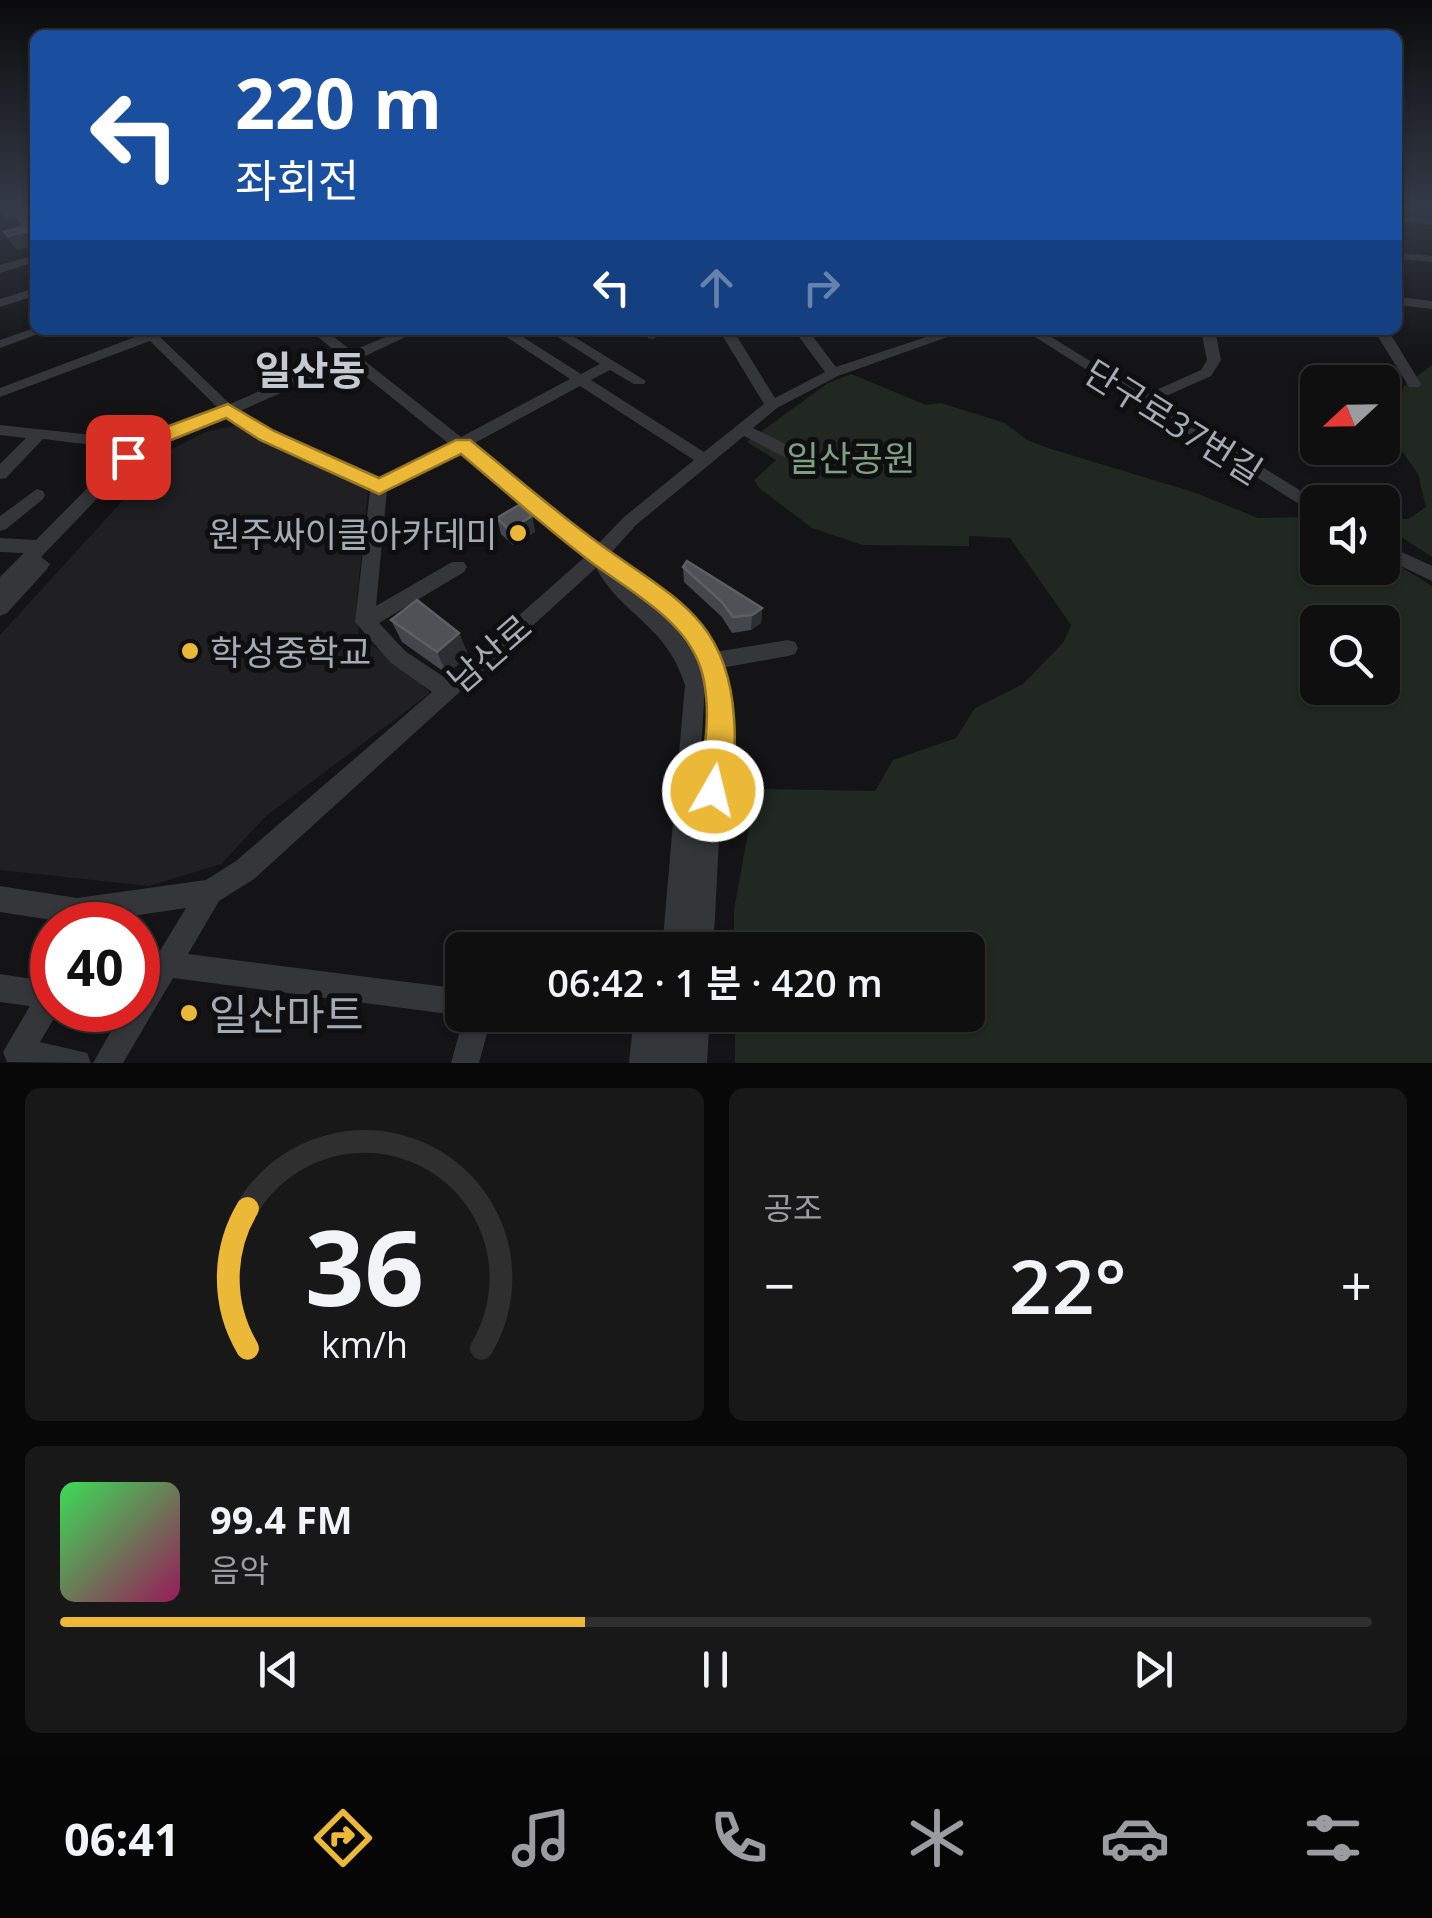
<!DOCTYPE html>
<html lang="ko">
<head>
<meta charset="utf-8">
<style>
	body { margin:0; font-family:"Open Sans","Noto Sans KR",sans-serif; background:#181819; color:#f1f3f6; height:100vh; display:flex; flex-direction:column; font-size:38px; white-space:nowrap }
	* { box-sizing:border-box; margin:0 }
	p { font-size:32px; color:#9b9c9f }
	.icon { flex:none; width:55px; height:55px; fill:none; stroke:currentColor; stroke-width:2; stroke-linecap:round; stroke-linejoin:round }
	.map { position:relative; height:1063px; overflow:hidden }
	.details { display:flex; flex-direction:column; gap:25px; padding:25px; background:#080809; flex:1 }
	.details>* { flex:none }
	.hud { position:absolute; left:30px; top:30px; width:1372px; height:305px; border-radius:15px; box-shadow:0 2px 8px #0004,0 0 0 2px #2f2f30; background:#1a4fa0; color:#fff; overflow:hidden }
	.needle { width:65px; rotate:248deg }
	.controls { position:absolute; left:1300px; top:365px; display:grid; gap:20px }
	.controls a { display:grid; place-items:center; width:100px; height:100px; border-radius:15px; background:#0f0f10; box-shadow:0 2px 8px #0004,0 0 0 2px #2f2f30; font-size:50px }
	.speed { position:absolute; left:30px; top:902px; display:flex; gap:20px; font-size:50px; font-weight:700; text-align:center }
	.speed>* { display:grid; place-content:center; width:130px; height:130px; border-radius:50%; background:#0f0f10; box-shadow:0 2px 8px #0004,0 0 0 2px #2f2f30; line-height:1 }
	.speed .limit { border:15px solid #d22; background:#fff; color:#111 }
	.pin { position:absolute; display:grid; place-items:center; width:85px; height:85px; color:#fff; margin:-42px; border-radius:20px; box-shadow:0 5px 15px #0006 }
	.me { position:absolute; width:110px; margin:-55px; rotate:8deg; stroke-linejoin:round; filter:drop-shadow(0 0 8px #0008) }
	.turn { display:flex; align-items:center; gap:35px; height:210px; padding:0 40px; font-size:45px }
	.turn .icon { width:130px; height:130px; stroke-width:2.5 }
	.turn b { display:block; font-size:70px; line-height:85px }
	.lanes { display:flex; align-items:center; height:95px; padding:0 40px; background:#0003; justify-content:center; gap:50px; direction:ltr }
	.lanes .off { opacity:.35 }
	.big { font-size:75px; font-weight:600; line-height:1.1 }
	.details .widget { flex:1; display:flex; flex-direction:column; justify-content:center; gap:15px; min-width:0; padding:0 35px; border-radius:15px; background:#181819 }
	.details .dial { align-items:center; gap:0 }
	.dial svg { height:260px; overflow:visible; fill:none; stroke:#2f2f30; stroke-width:7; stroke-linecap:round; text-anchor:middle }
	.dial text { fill:#f1f3f6; stroke:none }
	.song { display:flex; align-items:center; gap:30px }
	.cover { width:120px; height:120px; border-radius:15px; background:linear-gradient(135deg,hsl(130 70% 55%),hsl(330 70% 35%)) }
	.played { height:10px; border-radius:5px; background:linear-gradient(90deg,#ebb837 40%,#2f2f30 40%) }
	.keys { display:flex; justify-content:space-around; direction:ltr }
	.heat { display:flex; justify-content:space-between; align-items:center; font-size:55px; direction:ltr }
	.details .tiles { flex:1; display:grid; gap:25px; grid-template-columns:1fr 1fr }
	.widget:last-child { grid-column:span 2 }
	.trip { position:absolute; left:445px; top:932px; width:540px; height:100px; border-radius:15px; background:#0f0f10; box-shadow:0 2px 8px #0004,0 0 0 2px #2f2f30; font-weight:600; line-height:100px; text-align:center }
	.dock { display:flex; height:160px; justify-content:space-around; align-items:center; background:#060606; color:#9b9c9f }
	.dock .icon { width:70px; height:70px }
	.dock .on { color:#ebb837 }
	.dock b { font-size:45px; color:#f1f3f6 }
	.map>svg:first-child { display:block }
</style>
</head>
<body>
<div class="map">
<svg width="1432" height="1063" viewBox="0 0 1432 1063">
	<rect width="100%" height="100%" fill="#141416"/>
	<!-- built -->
	<polygon fill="#202023" points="244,423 368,490 356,609 359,637 401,665 430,693 266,816 221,864 149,886 0,870 0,635 168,451 206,432"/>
	<!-- green -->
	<g fill="#202821" fill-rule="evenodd">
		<polygon points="1432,365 1432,557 1383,525 1382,517 1408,519 1426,507 1418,474 1395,441 1403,387"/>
		<path d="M851,374l75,31 15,-2 64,20 22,17 21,8 145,44 65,26 57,-1 3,51h64l1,-12 49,30v477h-697v-48h233v-65h-234v-40l22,-121 119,2 18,-31 63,-22 19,-30 48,-24 40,-41 8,-18 -61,-87 -41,-2v10l-106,-1 -51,-17 -53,-40 -5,-8 22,-20 -29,-18 81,-59zM1318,622h64v66h-64z"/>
	</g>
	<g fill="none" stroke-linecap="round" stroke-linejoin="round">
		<!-- minor -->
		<g fill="#35363a" fill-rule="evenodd">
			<polygon points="9,208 20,208 16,213 35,213 35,219 4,219 3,217"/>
			<polygon points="1398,215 1432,219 1432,225 1398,221"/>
			<polygon points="1398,253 1432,256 1432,262 1398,259"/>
			<polygon points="35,255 35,262 0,273 0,265"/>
			<polygon points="35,288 35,296 0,307 0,299"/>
			<polygon points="1398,297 1432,301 1432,309 1398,305"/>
			<polygon points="35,328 49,330 0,348 0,340"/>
			<path d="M139,330h34l-13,7 70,67 111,-48 -31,-26h15l27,21 50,-21h18l-59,28 100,79 109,-58 -74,-49h16l69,44 19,-10 -53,-34h16l83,51 -2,3h-10l-24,-14 -19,10 113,72 60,-48 -45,-74h14l42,68 50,-26 -31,-42h14l28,37 111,-37h20l-129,46 -61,32 -24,20 49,24 2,4 -2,4h-12l-46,-24 -108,89 -26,29c43,23 82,53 104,98l74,-12 7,2 3,6 -3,6 -7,2 -67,12c21,51 4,104 -1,156 -3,42 -4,84 -7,126h-51l23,-265c-19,-61 -62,-68 -89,-117l-342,311 -35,22 -31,53 274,35v26h30l-13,48h-28l13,-47 -291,-38 -50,85h-30l30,-53h15v-23l48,-79 -109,16 -77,-12v-26l77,12 129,-18 30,-19 196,-169 -41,-29 -36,-41 15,-132 -108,-51 -35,-23 -82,33 -104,108 9,7 -3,5 -40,44 -7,3v-39l24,-24 -24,-1v-14l36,2 90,-91 -83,-10 -37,39 -6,1v-15l26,-26 -26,-3v-10l138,15 81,-31 -69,-68 -150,56v-9l143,-54zM349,363l99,80 -69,37 -107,-47 -32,-22zM580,386l114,74 -70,57 -27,28 -126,-100zM458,451l128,105 -139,123 -42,-28 -26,-28 85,-51 3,-5 -3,-5h-12l-76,44 11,-116zM624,579c30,21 55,45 72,77l-25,-33zM702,671c18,54 -1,108 -6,162l9,-148z"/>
			<polygon points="644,330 658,330 660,335 653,339 648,338"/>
			<polygon points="1024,330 1040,330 1145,395 1201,370 1207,360 1201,330 1215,330 1221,360 1211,376 1155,401 1319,502 1318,516"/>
			<polygon points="1374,330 1388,330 1421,384 1419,387 1409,387"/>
			<polygon points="37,489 43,491 45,495 43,499 6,529 0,531 0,516"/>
			<polygon points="1382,543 1432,566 1432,581 1382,557"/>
			<polygon points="0,974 52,982 52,1010 59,1010 40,1042 87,1053 91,1063 7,1062 3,1052 30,1006 0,1002"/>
			<polygon points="634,1015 682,1015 682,1021 682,1015 710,1015 707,1063 629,1063"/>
		</g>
	</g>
	<!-- wall -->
	<g fill="#45464b">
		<polygon points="35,208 35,245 17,250 4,232 22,227 12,212"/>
		<polygon points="532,516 535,532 513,545 501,534 497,518"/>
		<polygon points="683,567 762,608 761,623 751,630 732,633 722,617 684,582"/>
		<polygon points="391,620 459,633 468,655 447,674 402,642"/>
	</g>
	<!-- shaded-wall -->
	<g fill="#2d2e31">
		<polygon points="35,229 35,245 17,250 8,236"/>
		<polygon points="532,516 535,532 513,545 509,530"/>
		<polygon points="762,608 761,623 751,630 752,615"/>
		<polygon points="459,633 468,655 447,674 437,652"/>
	</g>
	<!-- building -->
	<g fill="#505156" stroke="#5d5f65" stroke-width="2.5">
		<polygon points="17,208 35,208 35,211 12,212"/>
		<polygon points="30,216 35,222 35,229 8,236 4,232 27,226"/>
		<polygon points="519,505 532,516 509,530 497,518"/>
		<polygon points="687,561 762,608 752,615 733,617 722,602 683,567"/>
		<polygon points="417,600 459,633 437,652 391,620"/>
	</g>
	<!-- sky -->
	<linearGradient id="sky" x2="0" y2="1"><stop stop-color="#0b0b0c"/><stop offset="0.58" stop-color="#343a47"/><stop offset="1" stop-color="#343a47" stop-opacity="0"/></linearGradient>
	<rect width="1432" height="357" fill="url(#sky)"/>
	<!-- route -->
	<path fill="#ebb837" stroke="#997824" stroke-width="2.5" d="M228,404l46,27 105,47 77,-38h14c46,37 90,76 138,110 71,50 120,73 126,168 2,26 0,60 -10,83l-11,4 -11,-4c-9,-20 3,-45 4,-67 2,-21 1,-48 -6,-68 -17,-48 -72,-76 -109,-104 -45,-34 -87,-72 -130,-108l-82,40 -119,-54 -34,-22 -80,32 -11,12h-15l-3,-5 14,-17z"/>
	<!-- markers -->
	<g fill="#ebb837" stroke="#0f0f11" stroke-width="4">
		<circle cx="518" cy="533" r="10"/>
		<circle cx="190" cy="651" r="10"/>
		<circle cx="189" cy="1013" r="10"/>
	</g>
	<g text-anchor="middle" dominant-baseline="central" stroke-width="10" stroke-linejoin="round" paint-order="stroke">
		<!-- street labels -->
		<g font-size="35" fill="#a6aab5" stroke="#0f0f11">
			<text transform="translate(1174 421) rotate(32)">단구로37번길</text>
			<text transform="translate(489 653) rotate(-41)">남산로</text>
		</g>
		<!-- park labels -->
		<g font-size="35" fill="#7ea082" stroke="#0f0f11">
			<text x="851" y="457">일산공원</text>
		</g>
		<!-- poi labels -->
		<g font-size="35" fill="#a6aab5" stroke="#0f0f11" text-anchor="end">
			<text x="498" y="533">원주싸이클아카데미</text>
			<text x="210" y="651" text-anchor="start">학성중학교</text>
		</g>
		<!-- quarter labels -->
		<g font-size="40" font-weight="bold" fill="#c7c9d2" stroke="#0f0f11">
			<text x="310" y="369">일산동</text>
		</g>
		<!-- near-poi labels -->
		<g font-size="42" fill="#a6aab5" stroke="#0f0f11" text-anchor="start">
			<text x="209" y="1013">일산마트</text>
		</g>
	</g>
</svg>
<div class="controls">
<a><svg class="needle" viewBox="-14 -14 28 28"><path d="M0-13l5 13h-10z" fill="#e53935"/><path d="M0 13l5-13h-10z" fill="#9b9c9f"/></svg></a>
<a><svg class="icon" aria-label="sound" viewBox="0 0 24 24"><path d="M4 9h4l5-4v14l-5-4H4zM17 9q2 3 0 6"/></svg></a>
<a><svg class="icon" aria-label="search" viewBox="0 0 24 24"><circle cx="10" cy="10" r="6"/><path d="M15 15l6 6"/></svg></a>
</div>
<div class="speed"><div class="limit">40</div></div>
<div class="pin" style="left:128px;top:457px;background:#d93025"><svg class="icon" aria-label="arrive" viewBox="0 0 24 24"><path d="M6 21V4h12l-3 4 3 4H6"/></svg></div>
<svg class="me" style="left:713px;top:791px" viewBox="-20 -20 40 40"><circle r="17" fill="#ebb837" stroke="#fff" stroke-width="3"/><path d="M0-11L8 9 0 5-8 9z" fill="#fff"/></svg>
<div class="trip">06:42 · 1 분 · 420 m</div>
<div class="hud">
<div class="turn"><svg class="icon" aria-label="left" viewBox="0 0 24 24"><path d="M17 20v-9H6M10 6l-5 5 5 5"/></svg><div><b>220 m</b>좌회전</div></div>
<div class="lanes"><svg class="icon" aria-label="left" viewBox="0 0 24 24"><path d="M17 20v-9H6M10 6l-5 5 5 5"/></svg><svg class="icon off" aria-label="ahead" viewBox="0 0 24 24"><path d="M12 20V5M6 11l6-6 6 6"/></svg><svg class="icon off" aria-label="right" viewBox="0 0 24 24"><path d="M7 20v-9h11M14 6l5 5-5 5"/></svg></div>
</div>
</div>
<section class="details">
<div class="tiles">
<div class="widget dial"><svg viewBox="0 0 100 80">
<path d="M14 69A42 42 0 1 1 86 69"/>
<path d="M14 69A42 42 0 0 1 14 26" stroke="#ebb837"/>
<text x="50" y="56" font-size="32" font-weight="700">36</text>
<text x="50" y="72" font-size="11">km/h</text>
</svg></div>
<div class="widget"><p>공조</p>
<div class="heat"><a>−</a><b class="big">22°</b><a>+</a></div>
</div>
<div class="widget">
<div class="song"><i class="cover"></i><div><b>99.4 FM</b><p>음악</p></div></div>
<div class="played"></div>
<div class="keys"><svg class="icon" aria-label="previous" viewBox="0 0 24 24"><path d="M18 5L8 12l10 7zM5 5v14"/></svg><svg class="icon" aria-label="pause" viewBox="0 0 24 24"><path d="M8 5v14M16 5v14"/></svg><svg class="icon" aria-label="next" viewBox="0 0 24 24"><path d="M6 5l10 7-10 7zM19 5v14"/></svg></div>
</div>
</div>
</section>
<nav class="dock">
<b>06:41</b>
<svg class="icon on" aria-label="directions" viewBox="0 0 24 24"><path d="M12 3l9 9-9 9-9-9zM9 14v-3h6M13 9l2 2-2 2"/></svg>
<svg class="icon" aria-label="music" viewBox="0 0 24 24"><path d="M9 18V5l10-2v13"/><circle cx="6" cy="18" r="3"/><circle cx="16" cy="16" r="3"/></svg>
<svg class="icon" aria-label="phone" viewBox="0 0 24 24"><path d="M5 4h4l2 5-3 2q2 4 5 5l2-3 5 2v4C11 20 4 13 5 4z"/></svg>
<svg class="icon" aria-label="climate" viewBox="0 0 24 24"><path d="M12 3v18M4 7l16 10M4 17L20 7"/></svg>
<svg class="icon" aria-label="car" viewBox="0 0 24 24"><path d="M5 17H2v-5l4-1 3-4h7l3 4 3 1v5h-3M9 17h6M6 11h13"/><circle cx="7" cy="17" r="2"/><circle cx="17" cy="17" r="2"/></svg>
<svg class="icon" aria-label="filters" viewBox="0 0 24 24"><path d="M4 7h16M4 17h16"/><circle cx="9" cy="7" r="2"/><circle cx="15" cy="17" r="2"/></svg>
</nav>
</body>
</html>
